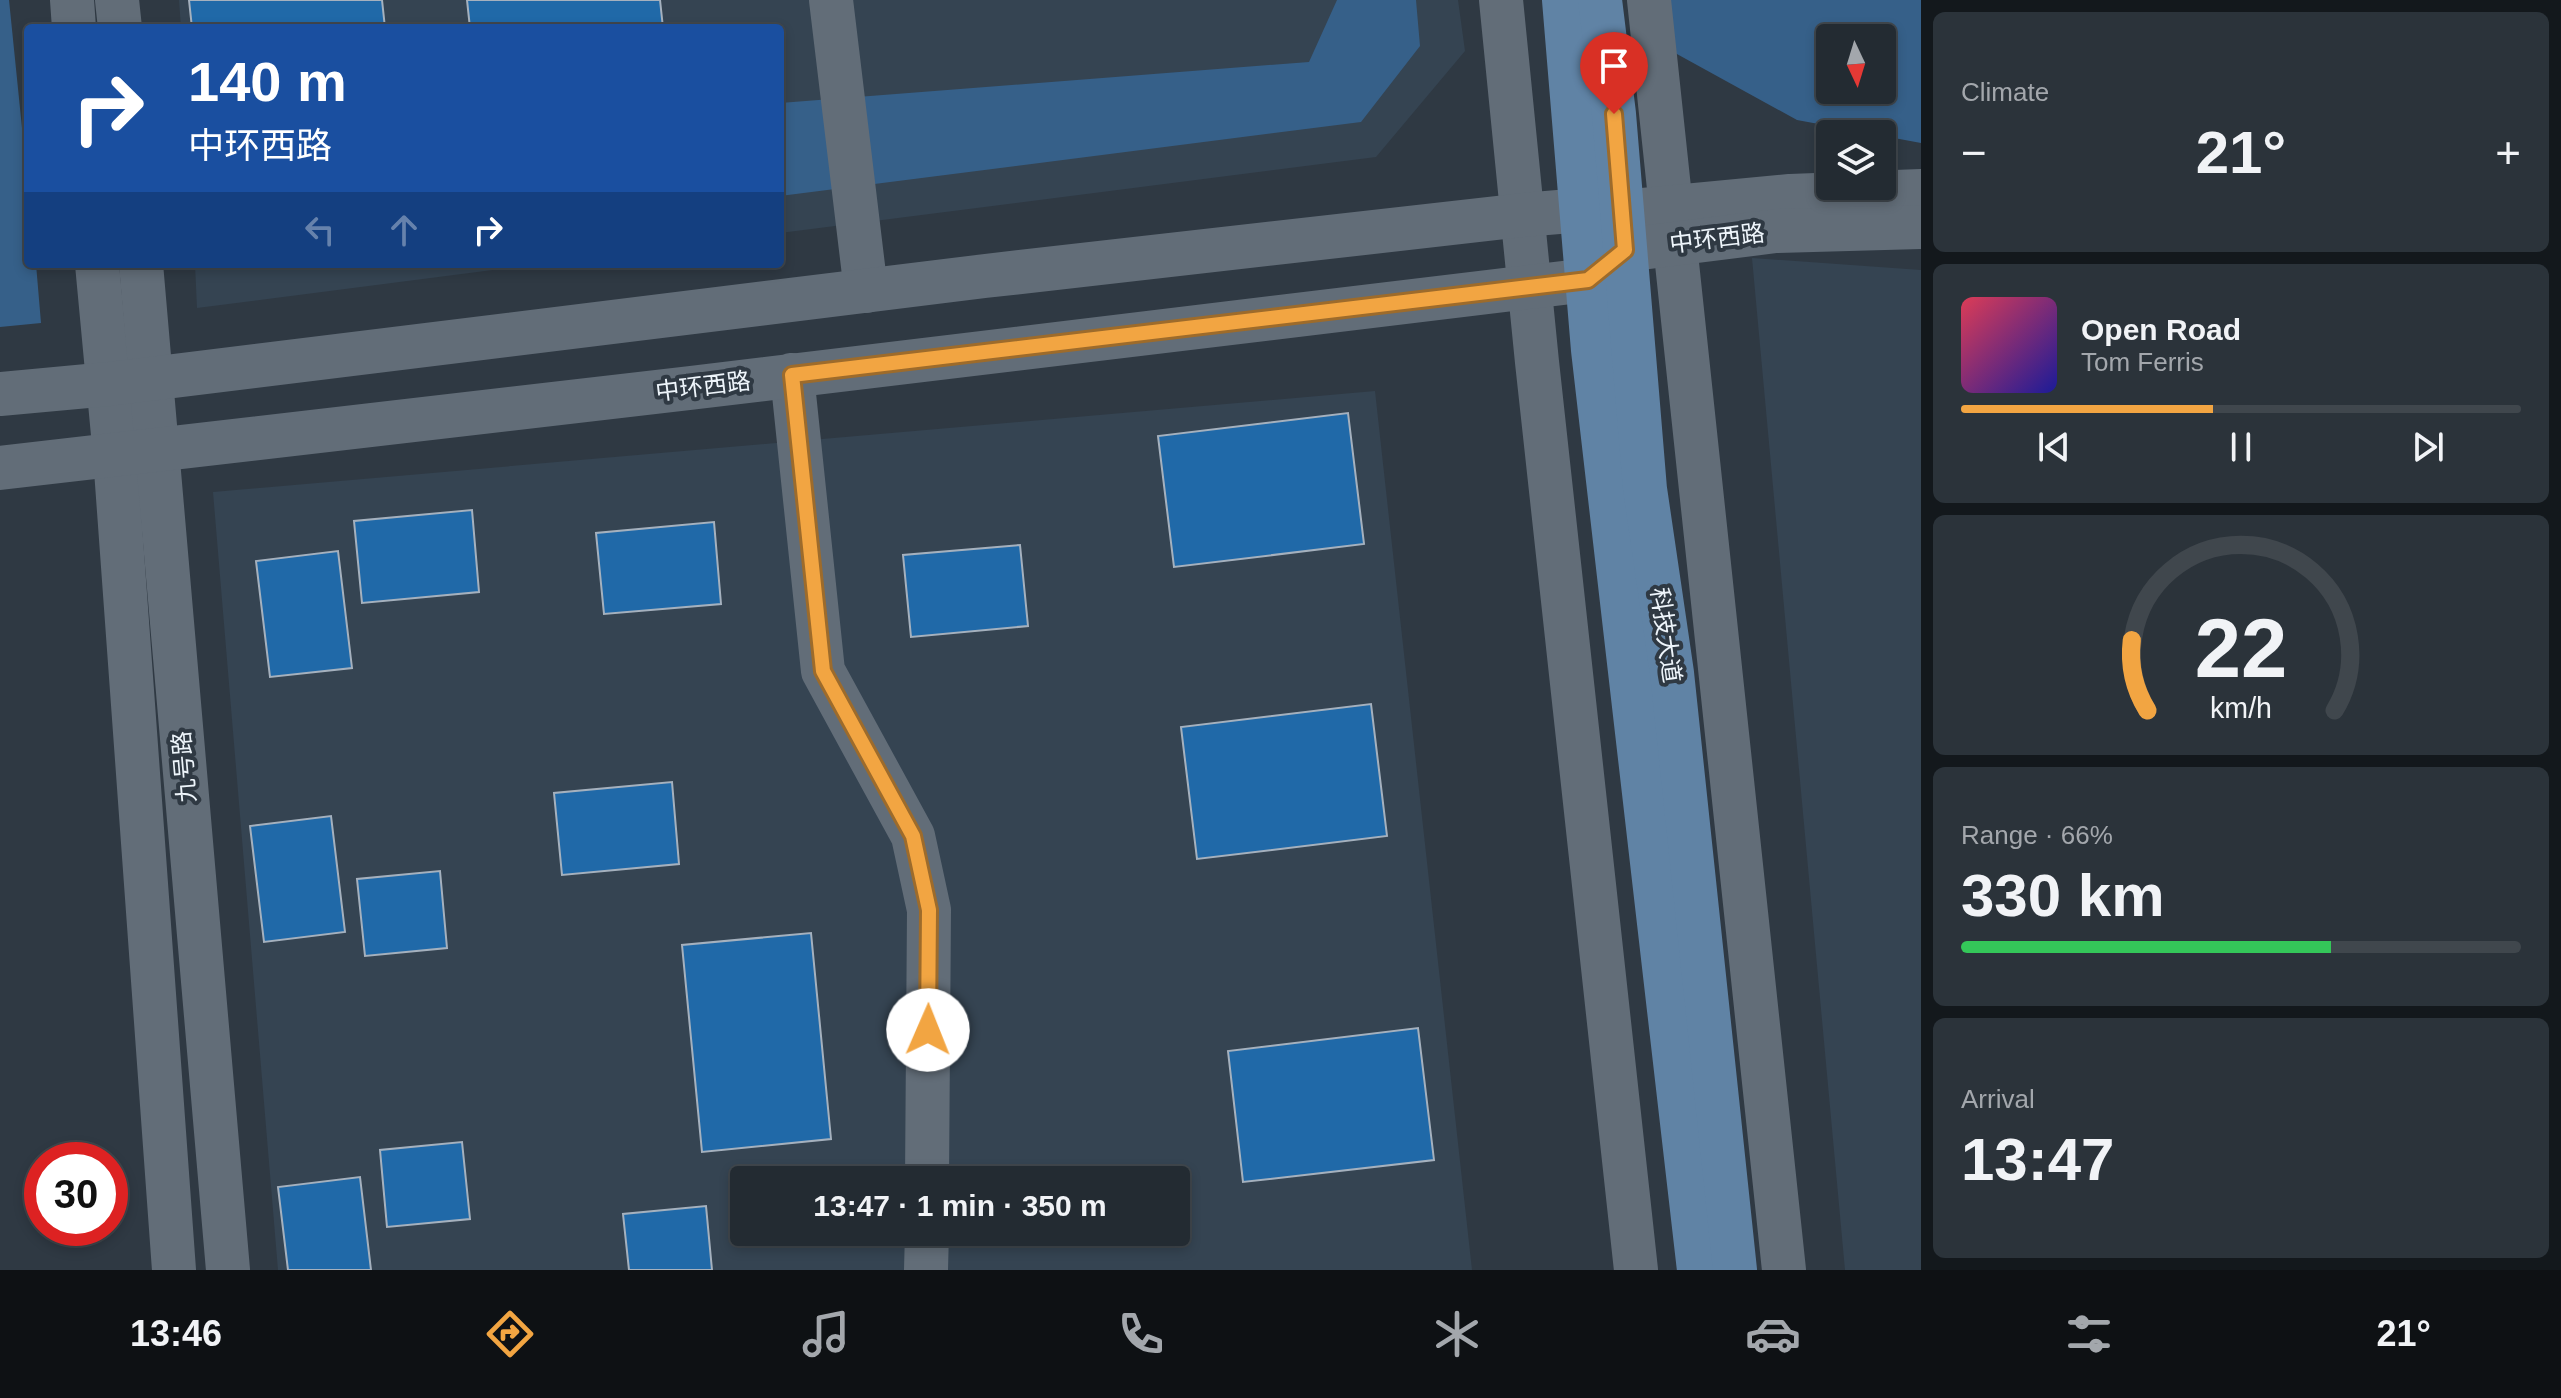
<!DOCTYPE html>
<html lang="en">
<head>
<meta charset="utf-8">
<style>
	body { margin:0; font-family:Helvetica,"Noto Sans SC",sans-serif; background:#2b333a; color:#f1f3f6; height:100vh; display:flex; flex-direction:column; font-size:30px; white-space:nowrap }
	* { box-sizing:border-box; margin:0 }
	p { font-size:26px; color:#a3a7ac }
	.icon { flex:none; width:44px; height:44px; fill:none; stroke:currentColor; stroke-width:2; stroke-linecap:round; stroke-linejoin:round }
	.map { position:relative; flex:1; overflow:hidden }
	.side { display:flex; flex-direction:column; gap:12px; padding:12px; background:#13181c; width:640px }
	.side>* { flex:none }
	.top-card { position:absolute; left:24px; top:24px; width:760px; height:244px; border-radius:8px; box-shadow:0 4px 12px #0003,0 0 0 2px #40474d; background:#1a4fa0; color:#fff; overflow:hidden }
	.needle { width:52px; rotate:176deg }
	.buttons { position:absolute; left:1816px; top:24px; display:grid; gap:16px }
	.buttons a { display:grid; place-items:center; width:80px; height:80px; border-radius:8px; background:#232b32; box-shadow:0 4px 12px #0003,0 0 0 2px #40474d; font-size:40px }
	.speed { position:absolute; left:24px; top:1142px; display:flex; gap:16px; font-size:40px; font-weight:700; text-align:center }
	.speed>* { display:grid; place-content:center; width:104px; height:104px; border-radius:50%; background:#232b32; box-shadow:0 4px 12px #0003,0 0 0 2px #40474d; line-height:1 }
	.speed .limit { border:12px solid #d22; background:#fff; color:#111 }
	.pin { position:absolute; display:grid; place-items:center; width:68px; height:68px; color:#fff; margin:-82px -34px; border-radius:50% 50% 50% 0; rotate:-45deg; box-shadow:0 0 8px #0007 }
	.pin .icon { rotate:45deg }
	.me { position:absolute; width:88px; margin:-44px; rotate:1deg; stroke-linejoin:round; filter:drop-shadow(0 0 6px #0008) }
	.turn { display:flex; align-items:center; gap:28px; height:168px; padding:0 32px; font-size:36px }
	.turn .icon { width:104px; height:104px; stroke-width:2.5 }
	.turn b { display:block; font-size:56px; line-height:68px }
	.lanes { display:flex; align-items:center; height:76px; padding:0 32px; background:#0003; justify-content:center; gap:40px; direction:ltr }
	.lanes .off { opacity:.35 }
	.big { font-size:60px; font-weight:800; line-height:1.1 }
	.side .widget { flex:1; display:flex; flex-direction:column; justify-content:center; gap:12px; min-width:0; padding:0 28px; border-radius:12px; background:#2b333a }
	.side .dial { align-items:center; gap:0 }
	.dial svg { height:208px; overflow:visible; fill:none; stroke:#40474d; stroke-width:7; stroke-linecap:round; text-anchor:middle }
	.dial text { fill:#f1f3f6; stroke:none }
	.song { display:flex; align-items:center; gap:24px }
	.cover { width:96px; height:96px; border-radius:12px; background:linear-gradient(135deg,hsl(350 70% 55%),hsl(240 70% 35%)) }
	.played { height:8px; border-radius:4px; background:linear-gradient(90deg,#f2a542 45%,#40474d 45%) }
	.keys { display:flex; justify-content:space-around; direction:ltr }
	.heat { display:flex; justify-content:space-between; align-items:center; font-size:44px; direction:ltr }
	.charge { height:12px; border-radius:6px; background:linear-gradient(90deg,#34c759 66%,#40474d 0) }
	.trip { position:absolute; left:730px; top:1166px; width:460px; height:80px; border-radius:8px; background:#232b32; box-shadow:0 4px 12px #0003,0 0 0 2px #40474d; font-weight:800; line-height:80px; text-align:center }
	.menu { display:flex; height:128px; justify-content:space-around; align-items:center; background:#0e1114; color:#a3a7ac }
	.menu .icon { width:56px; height:56px }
	.menu .current { color:#f2a542 }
	.menu b { font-size:36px; color:#f1f3f6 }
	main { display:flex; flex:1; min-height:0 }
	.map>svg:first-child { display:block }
</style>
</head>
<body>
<main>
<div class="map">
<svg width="1921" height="1270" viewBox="0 0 1921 1270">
	<rect width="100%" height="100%" fill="#2f3943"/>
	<!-- built -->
	<g fill="#354452" fill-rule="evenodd">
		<polygon points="179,0 1458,0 1465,51 1376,157 780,233 780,28 181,28"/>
		<polygon points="1752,258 1921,270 1921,1270 1845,1270"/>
		<polygon points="195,264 540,264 197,308"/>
		<path d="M1375,391l97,879h-1194l-65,-778zM744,1180h432v52h-432z"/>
	</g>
	<!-- green -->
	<g fill="#366089" fill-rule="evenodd">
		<polygon points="0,0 9,0 28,187 28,264 36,264 41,323 0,327"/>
		<polygon points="1337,0 1416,0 1420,46 1361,122 780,196 780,103 1309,62"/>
		<path d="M1661,0h260v143l-124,-23 -131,-72zM1830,38h52v52h-52z"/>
	</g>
	<!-- building -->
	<g fill="#2069a8" stroke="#a5b1be" stroke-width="2">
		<polygon points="189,0 382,0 385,28 192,28"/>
		<polygon points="467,0 660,0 663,28 470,28"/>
		<polygon points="1348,413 1364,544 1174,567 1158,436"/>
		<polygon points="472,510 479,592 362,603 354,521"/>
		<polygon points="714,522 721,604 604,614 596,533"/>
		<polygon points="1020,545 1028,626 911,637 903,555"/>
		<polygon points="338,551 352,668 270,677 256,561"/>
		<polygon points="1371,704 1387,836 1197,859 1181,727"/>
		<polygon points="672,782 679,864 562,875 554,793"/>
		<polygon points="331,816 345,932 264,942 250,826"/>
		<polygon points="440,871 447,948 365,956 357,879"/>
		<polygon points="811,933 831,1139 702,1152 682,945"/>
		<polygon points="1418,1028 1434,1160 1243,1182 1228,1051"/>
		<polygon points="462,1142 470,1219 387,1227 380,1150"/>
		<polygon points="360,1177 371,1270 288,1270 278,1187"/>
		<polygon points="706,1206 712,1270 629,1270 623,1214"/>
	</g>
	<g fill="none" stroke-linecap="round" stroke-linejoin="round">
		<!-- minor -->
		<g stroke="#626d78" stroke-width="44">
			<polyline points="72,0 74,28"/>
			<polyline points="117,0 120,28"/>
			<polyline points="831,0 866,291"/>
			<polyline points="1501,0 1537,362 1636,1270"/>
			<polyline points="1649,0 1784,1270"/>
			<polyline points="97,264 115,456 174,1270"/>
			<polyline points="141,264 228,1270"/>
			<polyline points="792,375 823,671 913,836 929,910 927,1180"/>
			<polyline points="0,394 109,384 985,276 1523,215 1582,210 1622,212 1790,196 1921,191"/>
			<polyline points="0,468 690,388 1588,280 1625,250 1776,231 1921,227"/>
			<polyline points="926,1270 927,1232"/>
		</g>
		<!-- major -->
		<g stroke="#6083a5" stroke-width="44">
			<polyline points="1564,0 1593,350 1699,1270"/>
			<polyline points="1600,0 1614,114 1645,489 1672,673 1735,1270"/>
		</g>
	</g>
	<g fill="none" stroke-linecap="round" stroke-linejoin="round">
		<!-- route casing -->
		<g stroke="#9d6b2b" stroke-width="20">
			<polyline id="route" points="928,1030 929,910 913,836 823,671 792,375 1588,280 1625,250 1614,114"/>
		</g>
		<!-- route -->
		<use href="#route" stroke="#f2a542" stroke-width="14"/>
	</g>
	<g text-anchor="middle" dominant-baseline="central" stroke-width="8" stroke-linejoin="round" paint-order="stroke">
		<!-- street labels -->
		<g font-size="24" fill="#eef5fb" stroke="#2f3943">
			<text transform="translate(1717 238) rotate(-7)">中环西路</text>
			<text transform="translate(703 386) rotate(-7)">中环西路</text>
			<text transform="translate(1666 635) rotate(82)">科技大道</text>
			<text transform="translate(184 767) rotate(-95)">九号路</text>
		</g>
	</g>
</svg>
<div class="buttons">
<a><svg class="needle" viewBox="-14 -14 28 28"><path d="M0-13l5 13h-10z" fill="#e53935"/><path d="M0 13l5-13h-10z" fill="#a3a7ac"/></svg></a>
<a><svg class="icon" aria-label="layers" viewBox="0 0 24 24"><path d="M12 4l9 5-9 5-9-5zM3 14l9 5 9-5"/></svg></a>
</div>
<div class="speed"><div class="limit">30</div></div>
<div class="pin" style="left:1614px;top:114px;background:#d93025"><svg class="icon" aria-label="arrive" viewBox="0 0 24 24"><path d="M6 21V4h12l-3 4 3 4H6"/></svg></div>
<svg class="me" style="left:928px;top:1030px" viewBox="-20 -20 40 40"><circle r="19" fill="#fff"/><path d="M0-13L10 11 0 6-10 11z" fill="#f2a542"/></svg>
<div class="trip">13:47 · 1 min · 350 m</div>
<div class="top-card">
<div class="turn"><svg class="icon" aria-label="right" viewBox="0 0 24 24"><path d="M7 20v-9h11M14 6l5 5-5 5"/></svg><div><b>140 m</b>中环西路</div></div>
<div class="lanes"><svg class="icon off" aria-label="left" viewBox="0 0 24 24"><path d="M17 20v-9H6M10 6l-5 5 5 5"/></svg><svg class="icon off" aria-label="ahead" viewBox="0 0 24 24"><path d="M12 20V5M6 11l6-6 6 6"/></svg><svg class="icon" aria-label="right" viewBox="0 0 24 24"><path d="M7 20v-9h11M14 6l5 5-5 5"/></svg></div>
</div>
</div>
<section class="side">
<div class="widget"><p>Climate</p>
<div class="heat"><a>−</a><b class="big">21°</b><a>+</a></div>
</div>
<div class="widget">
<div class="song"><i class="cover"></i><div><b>Open Road</b><p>Tom Ferris</p></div></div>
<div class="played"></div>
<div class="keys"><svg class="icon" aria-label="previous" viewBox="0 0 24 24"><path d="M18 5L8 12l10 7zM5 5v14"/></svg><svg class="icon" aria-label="pause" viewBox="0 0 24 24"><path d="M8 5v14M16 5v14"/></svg><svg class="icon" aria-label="next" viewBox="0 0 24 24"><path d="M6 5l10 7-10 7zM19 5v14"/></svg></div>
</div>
<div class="widget dial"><svg viewBox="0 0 100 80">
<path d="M14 69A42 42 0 1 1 86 69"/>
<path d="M14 69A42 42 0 0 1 8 42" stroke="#f2a542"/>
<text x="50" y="56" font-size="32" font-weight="700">22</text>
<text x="50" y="72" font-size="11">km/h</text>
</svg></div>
<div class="widget"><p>Range · 66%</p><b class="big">330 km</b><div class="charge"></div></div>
<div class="widget"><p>Arrival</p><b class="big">13:47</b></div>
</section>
</main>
<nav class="menu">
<b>13:46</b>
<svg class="icon current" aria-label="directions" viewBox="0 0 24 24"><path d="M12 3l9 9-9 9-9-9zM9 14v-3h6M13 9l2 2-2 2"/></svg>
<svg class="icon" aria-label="music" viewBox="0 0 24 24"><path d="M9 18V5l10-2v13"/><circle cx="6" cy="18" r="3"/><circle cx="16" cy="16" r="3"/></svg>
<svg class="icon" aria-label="phone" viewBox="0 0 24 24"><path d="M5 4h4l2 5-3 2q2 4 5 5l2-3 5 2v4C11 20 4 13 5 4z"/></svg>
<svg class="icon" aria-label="climate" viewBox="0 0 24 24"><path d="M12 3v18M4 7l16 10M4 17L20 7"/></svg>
<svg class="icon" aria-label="car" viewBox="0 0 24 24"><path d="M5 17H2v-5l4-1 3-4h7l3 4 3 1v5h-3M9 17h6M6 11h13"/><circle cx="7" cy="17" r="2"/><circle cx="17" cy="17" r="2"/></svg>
<svg class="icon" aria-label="filters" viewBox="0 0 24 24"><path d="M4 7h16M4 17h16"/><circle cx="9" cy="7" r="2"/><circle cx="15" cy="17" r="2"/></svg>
<b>21°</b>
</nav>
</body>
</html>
